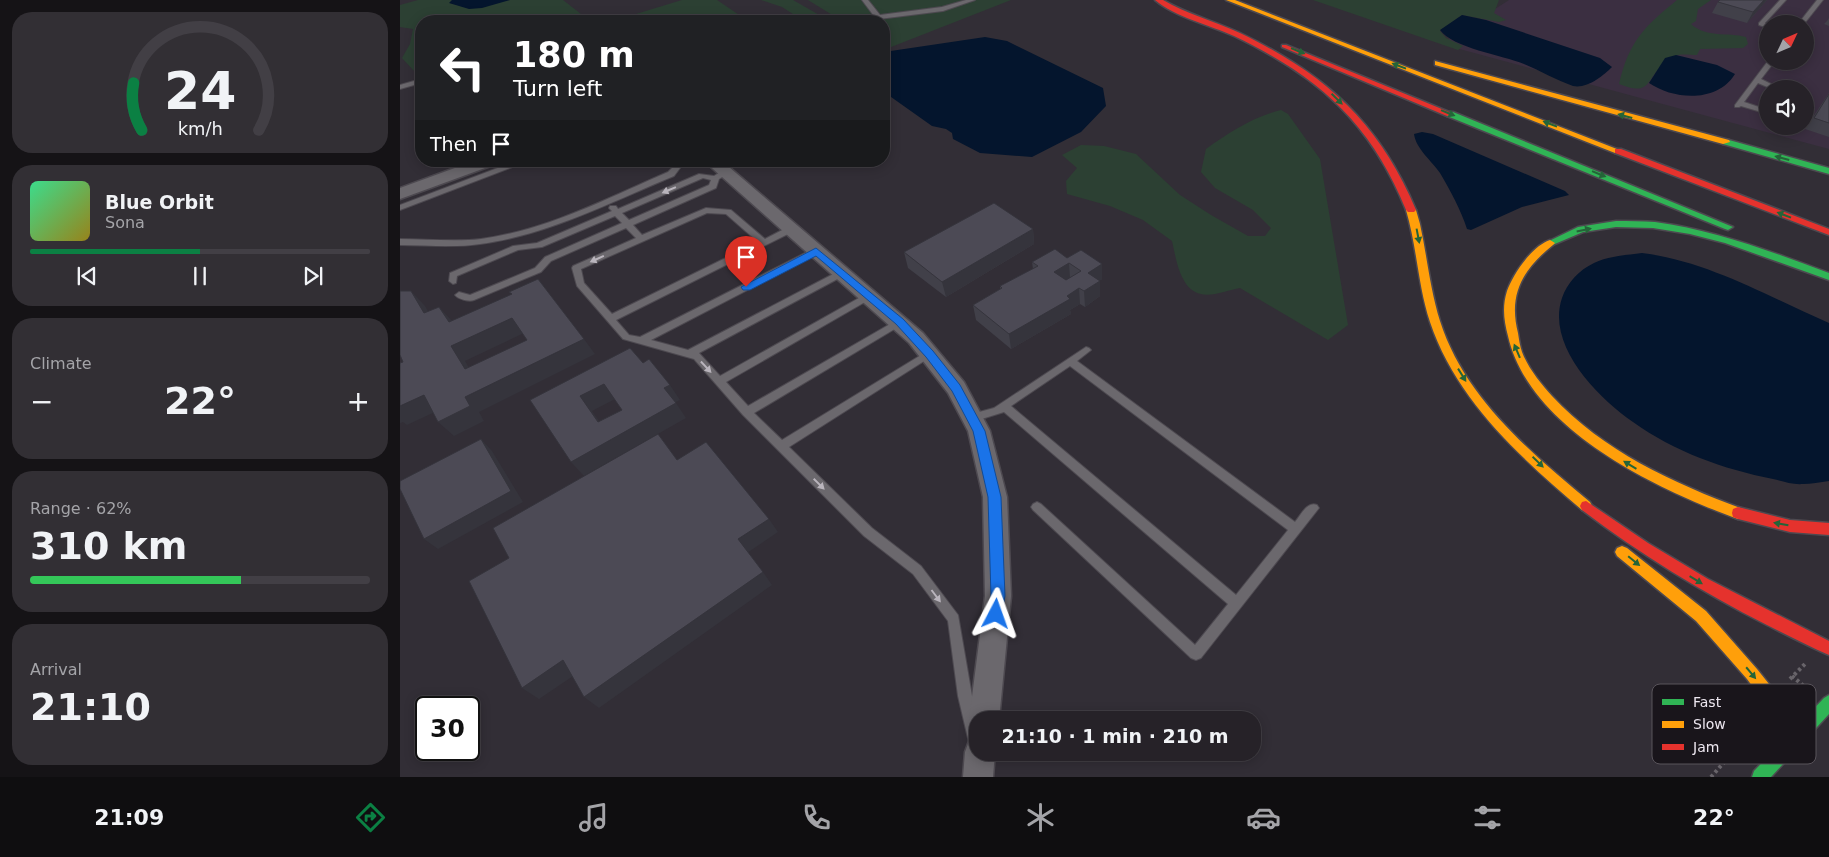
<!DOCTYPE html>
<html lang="en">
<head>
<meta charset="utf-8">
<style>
	body { margin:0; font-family:"DejaVu Sans",sans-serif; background:#322f34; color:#f1f3f6; height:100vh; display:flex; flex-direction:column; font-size:19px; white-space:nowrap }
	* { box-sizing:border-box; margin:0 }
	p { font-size:16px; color:#a4a4a8 }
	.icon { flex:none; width:28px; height:28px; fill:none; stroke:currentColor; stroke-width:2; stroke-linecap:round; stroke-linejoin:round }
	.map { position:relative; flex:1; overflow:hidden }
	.drawer { display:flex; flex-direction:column; gap:12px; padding:12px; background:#151316; width:400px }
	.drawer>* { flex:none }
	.hud { position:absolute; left:15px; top:15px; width:475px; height:152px; border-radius:20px; box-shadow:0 2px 12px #0003,0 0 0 1px #423f45; background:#202124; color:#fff; overflow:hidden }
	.needle { width:32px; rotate:46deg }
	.controls { position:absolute; left:1359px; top:15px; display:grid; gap:10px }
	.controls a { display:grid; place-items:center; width:55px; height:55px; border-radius:50%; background:#262228; box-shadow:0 2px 12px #0003,0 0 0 1px #423f45; font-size:25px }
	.speed { position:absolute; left:15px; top:696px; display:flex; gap:10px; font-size:25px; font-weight:700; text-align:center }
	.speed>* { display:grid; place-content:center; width:65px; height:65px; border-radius:50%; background:#262228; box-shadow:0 2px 12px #0003,0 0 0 1px #423f45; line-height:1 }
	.speed .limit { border:2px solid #111; border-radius:8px; background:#fff; color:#111 }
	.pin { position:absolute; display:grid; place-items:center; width:42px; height:42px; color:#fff; margin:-51px -21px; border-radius:50% 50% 50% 0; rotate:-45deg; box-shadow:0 0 5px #0007 }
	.pin .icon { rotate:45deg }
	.me { position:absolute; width:55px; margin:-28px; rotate:4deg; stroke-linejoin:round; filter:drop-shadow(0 0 4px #0008) }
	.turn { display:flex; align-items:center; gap:18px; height:105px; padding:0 15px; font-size:22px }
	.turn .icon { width:65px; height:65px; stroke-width:2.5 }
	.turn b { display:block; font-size:35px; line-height:42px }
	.then { display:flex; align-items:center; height:48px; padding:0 15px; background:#0003; gap:10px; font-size:19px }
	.big { font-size:38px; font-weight:600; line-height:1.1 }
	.drawer .card { flex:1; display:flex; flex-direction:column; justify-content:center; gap:8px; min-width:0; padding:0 18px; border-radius:20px; background:#322f34 }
	.drawer .dial { align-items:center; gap:0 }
	.dial svg { height:130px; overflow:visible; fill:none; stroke:#423f45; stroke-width:7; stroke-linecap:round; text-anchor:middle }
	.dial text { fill:#f1f3f6; stroke:none }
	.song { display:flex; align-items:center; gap:15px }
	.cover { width:60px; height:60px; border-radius:8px; background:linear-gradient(135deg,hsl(150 70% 55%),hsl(50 70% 35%)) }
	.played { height:5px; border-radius:2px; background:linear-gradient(90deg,#0b8043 50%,#423f45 50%) }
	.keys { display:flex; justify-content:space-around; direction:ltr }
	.heat { display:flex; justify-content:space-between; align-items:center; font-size:28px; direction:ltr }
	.charge { height:8px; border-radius:4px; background:linear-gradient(90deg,#34c759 62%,#423f45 0) }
	.trip { position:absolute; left:569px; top:711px; width:292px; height:50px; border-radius:20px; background:#262228; box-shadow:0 2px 12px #0003,0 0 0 1px #423f45; font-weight:600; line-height:50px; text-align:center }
	.dock { display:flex; height:80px; justify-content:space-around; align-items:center; background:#0f0e10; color:#a4a4a8 }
	.dock .icon { width:35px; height:35px }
	.dock .current { color:#0b8043 }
	.dock b { font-size:22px; color:#f1f3f6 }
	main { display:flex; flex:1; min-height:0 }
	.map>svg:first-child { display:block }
</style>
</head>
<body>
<main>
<section class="drawer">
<div class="card dial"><svg viewBox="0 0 100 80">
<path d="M14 69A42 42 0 1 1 86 69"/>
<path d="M14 69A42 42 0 0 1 9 40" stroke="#0b8043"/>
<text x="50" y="56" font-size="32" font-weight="700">24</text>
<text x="50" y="72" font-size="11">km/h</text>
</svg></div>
<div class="card">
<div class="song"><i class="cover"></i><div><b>Blue Orbit</b><p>Sona</p></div></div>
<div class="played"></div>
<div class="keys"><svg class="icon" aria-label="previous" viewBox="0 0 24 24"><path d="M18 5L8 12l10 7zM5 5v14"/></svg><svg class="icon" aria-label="pause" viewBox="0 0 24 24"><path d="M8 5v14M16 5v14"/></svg><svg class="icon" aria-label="next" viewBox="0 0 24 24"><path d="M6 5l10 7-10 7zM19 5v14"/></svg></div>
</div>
<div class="card"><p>Climate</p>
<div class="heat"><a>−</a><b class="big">22°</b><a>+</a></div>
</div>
<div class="card"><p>Range · 62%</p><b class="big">310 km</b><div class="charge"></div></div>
<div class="card"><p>Arrival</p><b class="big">21:10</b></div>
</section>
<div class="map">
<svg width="1429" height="777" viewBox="0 0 1429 777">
	<rect width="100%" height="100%" fill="#322e36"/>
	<!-- built -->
	<path fill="#3b2f41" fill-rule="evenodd" d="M1109,0h320v149l-388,-105zM1368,24h37v37h-37zM1368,89h37v37h-37z"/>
	<!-- green -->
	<g fill="#2c4033">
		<polygon points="18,0 52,0 50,3 57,5 110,0 163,0 181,14 175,21 21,21 21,71 15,72 2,58 10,44 13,29 0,27 0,5"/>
		<polygon points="282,0 317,0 348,21 213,21"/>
		<polygon points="361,0 393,0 428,20 404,21 382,7"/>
		<polygon points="408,0 611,0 486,49 484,48 484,21 442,21"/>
		<polygon points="913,0 1099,0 1094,13 1106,20 1099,22 1062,15 1040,31 1046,38 1063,46 1058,50"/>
		<path d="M1277,0h34l-13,9 -2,12 -5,3c15,14 37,8 55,13l2,7 -5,4 -43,1 -3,6c-6,0 -13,-1 -19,0 -4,1 -7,4 -10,6 -24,16 -14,37 -49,23 10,-43 25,-57 58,-84z"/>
		<path d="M881,110l7,4 32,45 28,166 -20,15 -88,-52c-11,2 -29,9 -39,6 -21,-4 -25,-36 -29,-53l-29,-21 -33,-14 -43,-12 -1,-13 11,-13 -15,-13 19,-10 23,1 32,8 44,41 31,20 37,21h17l6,-8 -18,-18 -38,-22 -14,-16 5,-23c24,-17 47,-32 75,-39z"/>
	</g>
	<!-- water -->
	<g fill="#04152d">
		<polygon points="52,0 110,0 82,8 69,9 49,3"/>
		<path d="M1062,15l24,5 114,38 12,9c-9,9 -25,22 -39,19 -17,-6 -32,-15 -49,-22 -22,-9 -71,-16 -84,-34z"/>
		<polygon points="585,37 607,41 703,88 706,106 681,132 632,157 580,153 553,139 552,133 546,129 532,126 484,92 484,52"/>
		<path d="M1276,55l41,10 18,9c-18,29 -61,26 -86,9l16,-25z"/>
		<path d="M1022,132l11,2 132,57 4,4 -47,12 -51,23 -4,-1c-6,-19 -17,-39 -27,-56 -8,-12 -24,-24 -26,-39z"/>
		<path d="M1242,253c66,8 127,44 187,70v158c-9,1 -18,3 -26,3 -10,1 -21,-3 -30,-5 -50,-10 -98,-27 -140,-57 -36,-25 -87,-77 -71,-124 5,-15 17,-28 32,-35 15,-7 32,-8 48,-10z"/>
	</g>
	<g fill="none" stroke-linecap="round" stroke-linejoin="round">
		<!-- lane casing -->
		<g stroke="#4d4950" stroke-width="2">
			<g id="lane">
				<polygon points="462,0 468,0 480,15 542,7 566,0 575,0 543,11 479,19 471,21 463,21 474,16"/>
				<polygon points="1380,0 1386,0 1365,23 1368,24 1368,28 1359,25 1359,23"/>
				<polygon points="1417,0 1423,0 1404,24 1398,24"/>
				<polygon points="1368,61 1375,61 1361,79 1381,89 1372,89 1358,83 1344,102 1368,110 1368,114 1341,106 1339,107 1335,107 1335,105"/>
				<polygon points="21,79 21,83 0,89 0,85"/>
				<polygon points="116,161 128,161 0,210 0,205"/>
				<path d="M265,161h8l7,7 -6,8c-63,26 -126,59 -194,68 -25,4 -54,1 -80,1v-6c25,0 56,3 81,0 66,-9 127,-41 187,-67l4,-4z"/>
				<path d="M322,171h3l4,2 -10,6 -3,9 -83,37 9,10 64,-27 25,2 34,29 23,-12h6v4l-178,89 13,15 11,2 173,-88h6v4l-168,87 37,10 151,-79h6l1,2 -1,2 -146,78 21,23 146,-82h6l1,2 -1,2 -146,84 22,24 149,-86h6l2,2 -2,2 -149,89 28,27 144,-88h6l2,2 -2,2 -143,91 83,81 49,38 37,49 14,81 6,24v32h6l-1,4 -5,2 -5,-2 -2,-5 -13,-55 -10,-75 -35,-47 -49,-38 -121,-121 -49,-56 -71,-20 -46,-53 -5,-18 1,-2 63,-28 -10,-10 -75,33 -10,11 -67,28c-5,2 -16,-1 -19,-5l4,-3 11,3 65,-27 10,-11 77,-34 -7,-7 -73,31 -24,3 -61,26 -1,7 -3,1 -4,-3 1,-8 63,-27 24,-3 75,-32 -3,-3 1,-2h6l2,3 81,-35 15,2zM303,178l8,2 -2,5 -80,35 -7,-7zM307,213l19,1 32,28 -146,72 -28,-31 -3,-14z"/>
				<path d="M686,347l3,1 2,2 -14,11 218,161c6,-7 12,-21 22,-17l2,3 -118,150 -5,2 -5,-2 -158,-148 -2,-3 2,-3 4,-2 4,2 154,141 33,-41 -224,-192 -32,10 -4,-1 -1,-3 1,-3 26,-7zM670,366l218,164 -52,65 -225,-189z"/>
			</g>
		</g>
		<!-- street casing -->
		<g stroke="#4d4950" stroke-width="3">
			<g id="street">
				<polygon points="74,161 98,161 96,164 0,199 0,188"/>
				<polygon points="304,161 322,161 523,333 564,382 590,431 607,497 611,596 599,720 578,720 578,732 574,730 569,720 585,596 583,497 568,431 548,393 509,343"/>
				<polygon points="578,738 578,752 595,752 593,777 563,777 565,752 569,741"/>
			</g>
		</g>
		<!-- fast casing -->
		<g stroke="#4d4950" stroke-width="3">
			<g id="fast">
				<polygon points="1047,112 1053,112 1333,227 1328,230 1325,229 1047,116"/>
				<polygon points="1323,140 1329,140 1429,168 1429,174 1323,144"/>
				<path d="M1216,221c13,0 26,0 39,1 60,8 117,30 174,51v7l-104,-37 -35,-9 -37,-6 -37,-1 -33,5 -33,14 -5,-3 33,-16z"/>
				<polygon points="1429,695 1429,714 1371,777 1352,777 1354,771 1424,698"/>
			</g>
		</g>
		<!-- slow casing -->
		<g stroke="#4d4950" stroke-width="3">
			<g id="slow">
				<polygon points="826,0 835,0 1222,151 1221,153 1215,153"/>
				<polygon points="1035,61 1329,140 1330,142 1323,144 1035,65"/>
				<path d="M1011,207l5,3 4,14c7,32 10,65 20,97 24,76 91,132 150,181l2,4 -2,4 -4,1 -4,-1c-61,-52 -126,-110 -152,-188 -12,-36 -13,-75 -24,-112z"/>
				<path d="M1150,240l5,3 -2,2c-30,24 -45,49 -35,88 1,7 2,13 4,19 6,16 19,32 30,44 51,55 121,87 191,113l1,4 -1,4 -5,2c-82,-30 -209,-90 -230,-183 -4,-15 -6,-29 -1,-45 6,-17 25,-45 43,-51z"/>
				<polygon points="1222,546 1227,548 1306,611 1357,669 1404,728 1406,734 1404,740 1398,742 1392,740 1347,679 1296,621 1217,556 1215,552 1217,548"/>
			</g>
		</g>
		<!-- jam casing -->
		<g stroke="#4d4950" stroke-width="3">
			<g id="jam">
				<path d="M755,0h8c24,14 51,21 77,33 85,41 139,89 176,177l-2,2h-6l-2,-2c-35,-87 -88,-134 -172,-174 -24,-11 -59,-19 -79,-36z"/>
				<polygon points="882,45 886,45 1054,114 1047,116 882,47"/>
				<polygon points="1215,149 1221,149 1429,229 1429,235 1215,153"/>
				<path d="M1186,501l62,42 60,36 121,62v14c-21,-9 -42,-20 -62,-30 -65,-33 -127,-71 -185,-115l-2,-4 2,-4z"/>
				<polygon points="1338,507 1390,520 1429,523 1429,535 1390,532 1338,519 1333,517 1332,513 1333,509"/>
			</g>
		</g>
		<!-- path -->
		<g stroke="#68646a" stroke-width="4" stroke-dasharray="3 3" stroke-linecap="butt">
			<polyline points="1392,676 1405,687"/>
			<polyline points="1390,679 1405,664"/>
			<polyline points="1311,777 1343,741 1351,719"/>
		</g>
		<!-- lane -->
		<use href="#lane" fill="#6b686d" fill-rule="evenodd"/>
		<!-- street -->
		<use href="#street" fill="#6b686d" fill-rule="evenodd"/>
		<!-- fast -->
		<use href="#fast" fill="#30b455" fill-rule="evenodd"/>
		<!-- slow -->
		<use href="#slow" fill="#ff9f0a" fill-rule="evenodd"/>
		<!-- jam -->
		<use href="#jam" fill="#e5322d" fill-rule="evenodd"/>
	</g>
	<!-- wall -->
	<g fill="#414049">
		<polygon points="1320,0 1367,0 1347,23 1312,13 1318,2"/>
		<polygon points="1429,18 1429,26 1424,24 1427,21"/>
		<polygon points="1429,93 1429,137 1405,129"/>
		<polygon points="633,229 634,244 546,297 508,268 504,252"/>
		<polygon points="667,258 702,279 699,281 700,296 685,307 680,304 670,310 671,314 611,349 576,320 573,305 600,289 600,286 633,269 632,262"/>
	</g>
	<!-- shaded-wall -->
	<g fill="#35343c">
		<polygon points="1364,0 1367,0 1347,23 1353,12"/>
		<polygon points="633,229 634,244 546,297 542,282"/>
		<polygon points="669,263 670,278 655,287 654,272"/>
		<polygon points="702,264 702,279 688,288 688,273"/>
		<polygon points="700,281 700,296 685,307 684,291"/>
		<polygon points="679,288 680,304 670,310 671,314 611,349 609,334"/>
		<polygon points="11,291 25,306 38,329 24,313"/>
		<polygon points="39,307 53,322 49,322"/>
		<polygon points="112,318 124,333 65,361 79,384 65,369 51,346"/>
		<polygon points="184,339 195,354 79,412 84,421 54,436 38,422 65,397"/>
		<polygon points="204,384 215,399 192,411 210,437 198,422 180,396"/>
		<polygon points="270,385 280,400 274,403 264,388"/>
		<polygon points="24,395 39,410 7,425 3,422 0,423 0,406"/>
		<polygon points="276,403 286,418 184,476 171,462"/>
		<polygon points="81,439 92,451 123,502 38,549 24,539"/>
		<polygon points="369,519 378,532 347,553 338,539"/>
		<polygon points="363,572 372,585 199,708 184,697"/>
		<polygon points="163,660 179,672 139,699 122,688"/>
	</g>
	<!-- building -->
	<g fill="#4c4a55" stroke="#35343c" fill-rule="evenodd">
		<polygon points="1320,0 1364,0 1353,12 1318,2"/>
		<polygon points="1429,94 1429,123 1414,118"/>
		<polygon points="594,203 633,229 542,282 504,252"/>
		<path d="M655,249l12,9 14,-8 21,14 -14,9 12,8 -16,10 -5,-3 -12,8 3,3 -61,35 -36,-29 29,-17 -2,-2 38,-20 -6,-4zM669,263l12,8 -15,9 -12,-8z"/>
		<path d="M138,279l46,60 -119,58 5,9 -32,16 -14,-27 -24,11v-43l3,-1 -3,-7v-64h11l13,22 15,-6 10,15 63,-28 -3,-2zM112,318l15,22 -62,29 -14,-23z"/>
		<path d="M230,348l13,15 6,-4 21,26 -6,3 12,15 -105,59 -41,-62zM204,384l18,26 -24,12 -18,-26z"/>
		<polygon points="258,434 277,460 306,442 369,519 338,539 363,572 184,697 163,660 122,688 69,581 109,558 93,528"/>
		<polygon points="81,439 111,491 24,539 0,489 0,481"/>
	</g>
	<!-- one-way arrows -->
	<defs><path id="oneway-solid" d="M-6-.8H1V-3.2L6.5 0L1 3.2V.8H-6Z" transform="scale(1.25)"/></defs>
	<g fill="#246438">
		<use href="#oneway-solid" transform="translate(898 51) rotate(22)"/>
		<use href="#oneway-solid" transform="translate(999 66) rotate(-159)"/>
		<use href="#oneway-solid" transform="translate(937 99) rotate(44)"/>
		<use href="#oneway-solid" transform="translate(1048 113) rotate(22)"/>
		<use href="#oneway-solid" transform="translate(1225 116) rotate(-165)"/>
		<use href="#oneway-solid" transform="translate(1150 124) rotate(-159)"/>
		<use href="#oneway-solid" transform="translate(1382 158) rotate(-165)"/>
		<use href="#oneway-solid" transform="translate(1199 174) rotate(22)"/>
		<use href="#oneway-solid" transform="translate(1384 215) rotate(-159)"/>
		<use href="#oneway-solid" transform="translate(1184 230) rotate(-12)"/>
		<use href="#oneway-solid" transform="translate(1018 236) rotate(79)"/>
		<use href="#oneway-solid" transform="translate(1117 351) rotate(-113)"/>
		<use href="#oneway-solid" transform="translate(1062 375) rotate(58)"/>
		<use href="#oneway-solid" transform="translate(1138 462) rotate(44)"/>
		<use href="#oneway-solid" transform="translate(1230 465) rotate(-149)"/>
		<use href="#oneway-solid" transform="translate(1381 524) rotate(-170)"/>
		<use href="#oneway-solid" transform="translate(1234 561) rotate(39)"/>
		<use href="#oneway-solid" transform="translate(1296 580) rotate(31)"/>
		<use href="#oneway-solid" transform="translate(1351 673) rotate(50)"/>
	</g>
	<g fill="#b9b4bc">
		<use href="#oneway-solid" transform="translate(269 190) rotate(157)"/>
		<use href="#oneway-solid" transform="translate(197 259) rotate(156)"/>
		<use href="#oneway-solid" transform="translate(306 367) rotate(47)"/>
		<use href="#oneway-solid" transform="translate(419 484) rotate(45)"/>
		<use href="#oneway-solid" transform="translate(536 596) rotate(53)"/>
	</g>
	<!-- route -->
	<polygon fill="#1a73e8" stroke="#114b97" points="416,248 503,319 533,351 560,385 585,431 601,497 605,596 601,618 596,620 591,618 589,614 591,596 588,497 573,431 552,391 526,357 496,324 416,256 350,290 343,290 341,287"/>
	<!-- legend -->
	<rect x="1252" y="684" width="164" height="80" rx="8" fill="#19151b" stroke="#59545b" stroke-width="1"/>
	<rect x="1262" y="699" width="22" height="6" fill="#30b455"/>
	<rect x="1262" y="721" width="22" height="7" fill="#ff9f0a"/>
	<rect x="1262" y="744" width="22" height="6" fill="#e5322d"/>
	<g font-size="14" fill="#ede7f0">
		<text x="1293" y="707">Fast</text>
		<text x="1293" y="729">Slow</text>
		<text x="1293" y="752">Jam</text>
	</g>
</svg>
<div class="controls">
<a><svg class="needle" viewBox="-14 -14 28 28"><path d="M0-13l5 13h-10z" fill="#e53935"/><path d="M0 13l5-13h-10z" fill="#a4a4a8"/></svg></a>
<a><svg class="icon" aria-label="sound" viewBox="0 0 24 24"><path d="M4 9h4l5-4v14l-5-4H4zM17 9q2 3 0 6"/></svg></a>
</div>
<div class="speed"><div class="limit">30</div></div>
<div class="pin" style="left:346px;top:287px;background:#d93025"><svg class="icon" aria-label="arrive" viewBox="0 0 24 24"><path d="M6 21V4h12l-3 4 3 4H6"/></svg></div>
<svg class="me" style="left:596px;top:614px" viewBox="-20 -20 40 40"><path d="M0-17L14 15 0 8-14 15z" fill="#1a73e8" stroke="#fff" stroke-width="4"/></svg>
<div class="trip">21:10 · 1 min · 210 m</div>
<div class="hud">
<div class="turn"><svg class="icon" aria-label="left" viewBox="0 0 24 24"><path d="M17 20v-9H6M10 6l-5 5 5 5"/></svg><div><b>180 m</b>Turn left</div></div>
<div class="then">Then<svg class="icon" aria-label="arrive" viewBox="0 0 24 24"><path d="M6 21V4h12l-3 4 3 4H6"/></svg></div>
</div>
</div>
</main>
<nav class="dock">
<b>21:09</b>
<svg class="icon current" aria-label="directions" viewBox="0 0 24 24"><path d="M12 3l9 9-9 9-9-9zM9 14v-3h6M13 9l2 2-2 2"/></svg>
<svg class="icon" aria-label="music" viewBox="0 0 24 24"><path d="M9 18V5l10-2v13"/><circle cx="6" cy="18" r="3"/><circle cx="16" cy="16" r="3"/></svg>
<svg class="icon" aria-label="phone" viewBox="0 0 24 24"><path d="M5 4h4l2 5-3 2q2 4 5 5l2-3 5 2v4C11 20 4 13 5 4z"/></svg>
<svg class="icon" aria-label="climate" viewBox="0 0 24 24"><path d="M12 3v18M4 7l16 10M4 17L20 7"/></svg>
<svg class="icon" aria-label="car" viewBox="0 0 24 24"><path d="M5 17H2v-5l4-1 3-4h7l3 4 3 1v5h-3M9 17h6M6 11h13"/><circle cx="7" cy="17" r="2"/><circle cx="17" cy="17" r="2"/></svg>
<svg class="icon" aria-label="filters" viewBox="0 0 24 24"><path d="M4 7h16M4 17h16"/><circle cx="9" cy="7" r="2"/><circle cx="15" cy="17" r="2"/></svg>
<b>22°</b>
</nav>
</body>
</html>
